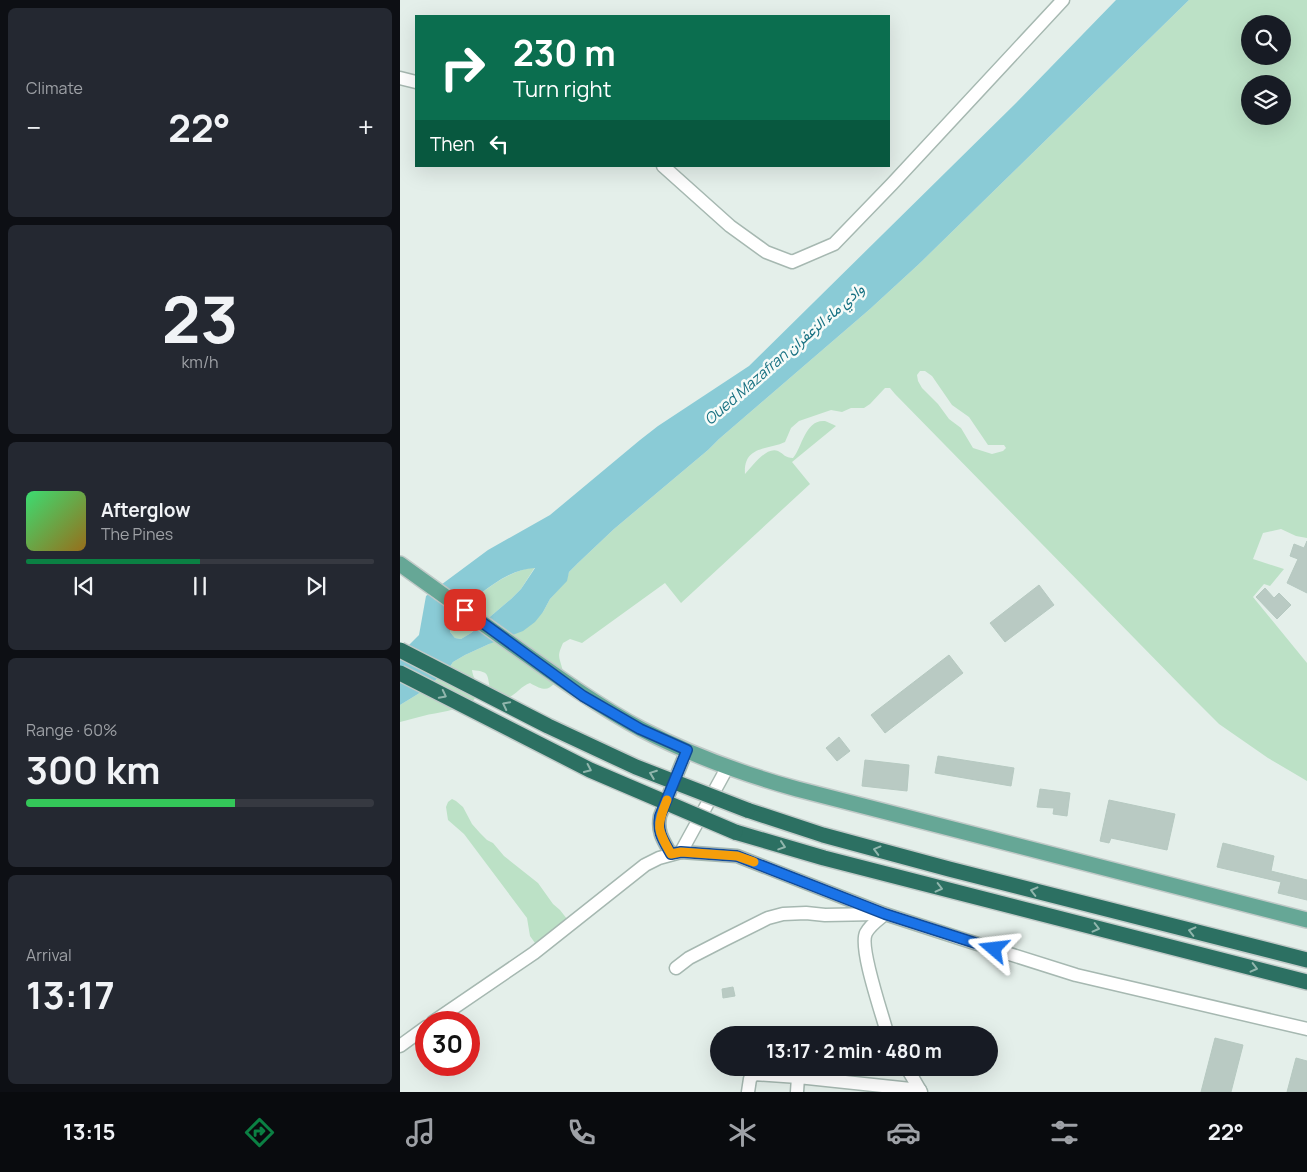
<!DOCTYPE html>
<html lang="en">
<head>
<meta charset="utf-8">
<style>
	body { margin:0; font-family:Manrope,Vazirmatn,sans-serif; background:#242831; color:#f1f3f6; height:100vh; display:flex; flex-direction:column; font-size:19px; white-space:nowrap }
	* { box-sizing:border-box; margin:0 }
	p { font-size:16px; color:#9ea1a6 }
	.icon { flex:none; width:28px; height:28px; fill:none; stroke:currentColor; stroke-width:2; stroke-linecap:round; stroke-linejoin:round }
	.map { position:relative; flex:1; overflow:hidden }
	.panel { display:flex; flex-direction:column; gap:8px; padding:8px; background:#0d0f14; width:400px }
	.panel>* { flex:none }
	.top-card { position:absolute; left:15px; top:15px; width:475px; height:152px; border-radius:0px; box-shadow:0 5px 20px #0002; background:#0b6e4f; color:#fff; overflow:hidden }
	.fabs { position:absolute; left:841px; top:15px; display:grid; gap:10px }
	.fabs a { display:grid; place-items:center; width:50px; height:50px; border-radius:50%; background:#171b24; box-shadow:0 5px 20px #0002; font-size:25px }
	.speed { position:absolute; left:15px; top:1011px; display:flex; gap:10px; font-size:25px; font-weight:700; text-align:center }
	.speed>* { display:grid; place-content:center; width:65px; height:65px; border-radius:50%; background:#171b24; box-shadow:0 5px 20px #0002; line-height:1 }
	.speed .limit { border:8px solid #d22; background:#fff; color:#111 }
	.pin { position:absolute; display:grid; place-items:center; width:42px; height:42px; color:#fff; margin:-21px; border-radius:10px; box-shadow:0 2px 8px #0006 }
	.me { position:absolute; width:55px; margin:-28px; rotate:287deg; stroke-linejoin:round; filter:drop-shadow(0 0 4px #0008) }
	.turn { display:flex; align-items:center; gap:18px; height:105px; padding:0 15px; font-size:22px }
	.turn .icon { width:65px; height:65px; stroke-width:2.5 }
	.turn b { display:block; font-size:35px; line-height:42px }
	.then { display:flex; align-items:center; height:48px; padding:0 15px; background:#0003; gap:10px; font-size:19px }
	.big { font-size:38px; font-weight:700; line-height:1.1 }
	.panel .tile { flex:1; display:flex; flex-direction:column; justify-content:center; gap:8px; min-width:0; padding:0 18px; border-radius:8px; background:#242831 }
	.panel .dial { align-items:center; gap:0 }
	.dial b { font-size:65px; line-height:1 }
	.song { display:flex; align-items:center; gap:15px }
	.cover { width:60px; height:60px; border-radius:8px; background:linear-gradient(135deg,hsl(140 70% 55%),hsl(40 70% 35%)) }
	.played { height:5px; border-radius:2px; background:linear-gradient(90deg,#0b8043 50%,#363941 50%) }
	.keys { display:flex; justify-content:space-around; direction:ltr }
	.heat { display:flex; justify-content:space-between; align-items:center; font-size:28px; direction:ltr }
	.charge { height:8px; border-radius:4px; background:linear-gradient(90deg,#34c759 60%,#363941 0) }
	.trip { position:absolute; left:310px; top:1026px; width:288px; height:50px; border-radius:25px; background:#171b24; box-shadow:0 5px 20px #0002; font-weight:700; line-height:50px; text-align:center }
	.menu { display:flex; height:80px; justify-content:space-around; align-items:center; background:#090b0e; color:#9ea1a6 }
	.menu .icon { width:35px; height:35px }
	.menu .active { color:#0b8043 }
	.menu b { font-size:22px; color:#f1f3f6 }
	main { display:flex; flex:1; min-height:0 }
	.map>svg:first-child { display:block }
</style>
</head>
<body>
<main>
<section class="panel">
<div class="tile"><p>Climate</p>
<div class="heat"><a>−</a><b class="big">22°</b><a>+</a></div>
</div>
<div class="tile dial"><b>23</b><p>km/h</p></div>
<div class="tile">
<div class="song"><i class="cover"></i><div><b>Afterglow</b><p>The Pines</p></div></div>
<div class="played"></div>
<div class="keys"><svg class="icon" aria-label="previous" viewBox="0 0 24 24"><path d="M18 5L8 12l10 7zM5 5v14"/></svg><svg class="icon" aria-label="pause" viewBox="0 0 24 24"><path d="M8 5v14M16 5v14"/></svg><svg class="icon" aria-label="next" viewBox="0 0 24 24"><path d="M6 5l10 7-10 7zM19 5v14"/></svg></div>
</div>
<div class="tile"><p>Range · 60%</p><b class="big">300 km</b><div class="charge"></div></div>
<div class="tile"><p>Arrival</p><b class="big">13:17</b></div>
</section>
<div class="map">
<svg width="907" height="1092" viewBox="0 0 907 1092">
	<rect width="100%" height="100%" fill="#e4efea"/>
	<!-- green -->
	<g fill="#bce1c6" fill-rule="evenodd">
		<path d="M789,0h118v538l-11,-2 -15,-7 -18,4 -10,26 31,10 -14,17 -6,-2 -11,13 54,66v118l-39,-23 -49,-34 -33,-33 -291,-297 -5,-6h-5l-15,16 -6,4h-13l-9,4 -11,-2 -32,11 -8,7 -6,14c-16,8 -42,3 -40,32 7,-7 21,-28 33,-23 6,3 7,7 15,7 9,-10 12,-39 32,-37 3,1 7,3 11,5l-44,36 18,22 -129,119 -16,-20 -83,60 -12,-4 -7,4c-7,15 -3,14 0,29 -12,15 -13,23 -33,11 -9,3 -14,12 -24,16l-15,-7c-5,-17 1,-20 -19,-22 1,9 7,13 5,22 -1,4 -2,8 -6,10 -14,9 -33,10 -48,14 -8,2 -15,4 -23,6v-17l18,-11 29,-23 6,-9 12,-7 24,-11 54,-32 7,-13 16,-18 3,-9 9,-9 36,-34 94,-79 11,-11 151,-130 49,-45zM850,24h32v32h-32zM850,84h32v32h-32zM520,371h5l7,5 20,29 17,12 19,28h16l2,3 -3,3 -11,3 -19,-6 -12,-20 -12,-9 -11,-15 -16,-16 -4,-7 -1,-6z"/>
		<path d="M135,567l-14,22 -10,10 -40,34 -10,6 -6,-1 -5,-6 1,-12c24,-22 50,-48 84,-53z"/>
		<polygon points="52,799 56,801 63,807 72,824 80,833 87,840 93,843 104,856 138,883 153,904 160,910 167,919 135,943 130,936 127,918 64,834 48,820 46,807 48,802"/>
	</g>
	<!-- water -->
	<path fill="#8acbd6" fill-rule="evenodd" d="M716,0h73l-270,264 -49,45 -151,130 -11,11 -94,79 -36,34 -9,9 -2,9 -17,18 -7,13 -8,10 -12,9 -34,13 -24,11 -12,7 -6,9 -14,11 -15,12 -18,11v-51l19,-19 7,-39 62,-46 62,-35 90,-75 18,-14 91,-60 265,-261zM135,568l-14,21 -10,10 -40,34 -10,6 -6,-1 -5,-6 1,-12c22,-20 53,-51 84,-52z"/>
	<!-- building -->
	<g fill="#b9cac3" stroke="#b6c9c1">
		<polygon points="907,541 907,593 887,583 898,559 890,556 894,544 904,548"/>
		<polygon points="639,585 654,605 605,642 590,623"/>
		<polygon points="865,588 874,598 879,593 891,605 877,619 856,597"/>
		<polygon points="549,655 563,673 485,733 471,715"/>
		<polygon points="439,737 450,751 437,761 426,748"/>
		<polygon points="538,756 614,768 611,786 535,773"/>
		<polygon points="465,760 509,765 507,791 462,786"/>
		<polygon points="640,789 670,793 667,816 653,814 654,808 637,807"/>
		<polygon points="709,800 775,814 767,850 711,838 709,843 700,841"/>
		<polygon points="823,843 874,856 871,871 907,880 907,900 878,893 881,882 817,867"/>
		<polygon points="333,987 335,996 323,998 322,989"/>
		<polygon points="815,1038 843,1045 831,1092 801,1092"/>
		<polygon points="896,1058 907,1061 907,1092 887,1092"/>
	</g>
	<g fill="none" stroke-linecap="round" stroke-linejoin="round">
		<!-- minor casing -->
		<g stroke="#a6b8b1" stroke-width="15">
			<g id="minor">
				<polyline points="0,78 16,82"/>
				<polyline points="263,166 330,226 366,252 392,262 434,244 492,184 663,0"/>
				<polyline points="281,852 327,768"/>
				<path d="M271,854c-8,-14 -14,-22 -11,-38l27,-66"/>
				<polyline points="276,968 289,958 324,940 368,918 383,914 406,913 425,915 478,914"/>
				<polyline points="33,1022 134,953 245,865 259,858 281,852 337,856 485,914"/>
				<path d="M490,1035l-4,-6c-5,-18 -27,-82 -20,-96 4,-8 13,-14 19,-19l77,25 114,36 231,54"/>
				<polyline points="0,1046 26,1027"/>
				<polyline points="507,1068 521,1092"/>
				<polyline points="348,1092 350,1079 354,1074 398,1077"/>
				<polyline points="397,1092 398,1077 520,1090"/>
			</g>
		</g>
		<!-- major casing -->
		<g stroke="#c1cac8" stroke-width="18">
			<path id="major" d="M0,564c41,29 82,59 124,89 38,27 76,54 117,76 50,26 102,45 156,60l510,131"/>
		</g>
		<!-- highway casing -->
		<g stroke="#c1cac8" stroke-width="18">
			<g id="highway">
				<polyline points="347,810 423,835 549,869 907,960"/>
				<polyline points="335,832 424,858 907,982"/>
			</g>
		</g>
		<!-- minor -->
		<use href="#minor" stroke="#fff" stroke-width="12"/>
		<!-- major -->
		<use href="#major" stroke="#66a796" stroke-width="15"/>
		<!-- highway -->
		<use href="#highway" stroke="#2c7062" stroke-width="15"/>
		<!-- highway-bridge casing -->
		<g stroke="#c1cac8" stroke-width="18" stroke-linecap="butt">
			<g id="highway-bridge">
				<polyline points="0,650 148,726 236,767 347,810"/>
				<polyline points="0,673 190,770 335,832"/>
			</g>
		</g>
		<!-- highway-bridge -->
		<use href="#highway-bridge" stroke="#2c7062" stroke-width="15"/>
	</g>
	<!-- one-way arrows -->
	<defs><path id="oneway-chevron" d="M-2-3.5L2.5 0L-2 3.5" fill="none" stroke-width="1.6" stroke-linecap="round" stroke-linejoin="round" transform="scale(1.25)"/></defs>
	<g stroke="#91b6ad">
		<use href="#oneway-chevron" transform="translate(43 695) rotate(27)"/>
		<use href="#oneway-chevron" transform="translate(106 705) rotate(-153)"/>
		<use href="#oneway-chevron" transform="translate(188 769) rotate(25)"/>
		<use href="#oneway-chevron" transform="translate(253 774) rotate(-159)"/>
		<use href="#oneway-chevron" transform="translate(382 846) rotate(18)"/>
		<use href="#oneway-chevron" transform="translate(477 850) rotate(-165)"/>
		<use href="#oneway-chevron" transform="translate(539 888) rotate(14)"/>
		<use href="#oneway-chevron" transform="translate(634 891) rotate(-166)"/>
		<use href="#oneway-chevron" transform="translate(696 928) rotate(14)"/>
		<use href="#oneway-chevron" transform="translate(792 931) rotate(-166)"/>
		<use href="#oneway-chevron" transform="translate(854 968) rotate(14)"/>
	</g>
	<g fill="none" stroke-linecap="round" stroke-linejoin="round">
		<!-- route casing -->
		<g stroke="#114b97" stroke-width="12">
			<path id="route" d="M65,610l118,86 57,33 47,21 -27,66c-3,16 3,24 11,38l10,-2 56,4 148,58 109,35"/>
		</g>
		<!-- route -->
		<use href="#route" stroke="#1a73e8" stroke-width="9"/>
		<!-- slow -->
		<path stroke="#f59e0b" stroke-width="9" d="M267,800c-11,27 -10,29 4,54l10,-2 56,4 17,6"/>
	</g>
	<g text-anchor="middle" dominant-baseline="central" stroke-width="5" stroke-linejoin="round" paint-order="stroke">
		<!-- water labels -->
		<g font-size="15" font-style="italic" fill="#187182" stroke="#f6fbf8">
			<text transform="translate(384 354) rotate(-41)">Oued Mazafran وادي ماء الزعفران</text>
		</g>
	</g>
</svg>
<div class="fabs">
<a><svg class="icon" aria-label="search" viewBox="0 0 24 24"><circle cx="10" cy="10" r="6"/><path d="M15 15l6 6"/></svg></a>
<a><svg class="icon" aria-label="layers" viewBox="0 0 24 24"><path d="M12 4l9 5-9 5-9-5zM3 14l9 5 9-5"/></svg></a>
</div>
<div class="speed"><div class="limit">30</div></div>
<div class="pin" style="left:65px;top:610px;background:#d93025"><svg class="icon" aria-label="arrive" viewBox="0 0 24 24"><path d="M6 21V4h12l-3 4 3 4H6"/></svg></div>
<svg class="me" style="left:594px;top:949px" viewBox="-20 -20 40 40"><path d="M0-17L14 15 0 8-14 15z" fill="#1a73e8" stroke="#fff" stroke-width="4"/></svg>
<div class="trip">13:17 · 2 min · 480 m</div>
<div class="top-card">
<div class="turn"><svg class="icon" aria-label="right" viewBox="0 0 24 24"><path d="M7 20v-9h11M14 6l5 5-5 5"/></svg><div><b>230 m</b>Turn right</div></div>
<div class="then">Then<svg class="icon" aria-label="left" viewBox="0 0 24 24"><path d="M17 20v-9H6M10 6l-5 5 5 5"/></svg></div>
</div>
</div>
</main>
<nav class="menu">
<b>13:15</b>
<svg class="icon active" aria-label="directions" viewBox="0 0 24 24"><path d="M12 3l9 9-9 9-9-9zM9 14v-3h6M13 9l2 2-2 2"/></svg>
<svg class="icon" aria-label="music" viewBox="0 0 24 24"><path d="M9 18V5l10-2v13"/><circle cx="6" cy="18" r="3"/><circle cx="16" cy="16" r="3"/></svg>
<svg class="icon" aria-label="phone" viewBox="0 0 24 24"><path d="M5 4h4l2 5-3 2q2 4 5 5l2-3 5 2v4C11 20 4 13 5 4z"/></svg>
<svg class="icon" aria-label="climate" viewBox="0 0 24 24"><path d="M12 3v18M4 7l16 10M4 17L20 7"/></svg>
<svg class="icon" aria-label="car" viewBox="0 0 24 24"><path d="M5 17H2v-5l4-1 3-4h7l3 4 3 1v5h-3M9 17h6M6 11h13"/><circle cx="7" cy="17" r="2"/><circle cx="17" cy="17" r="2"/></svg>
<svg class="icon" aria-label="filters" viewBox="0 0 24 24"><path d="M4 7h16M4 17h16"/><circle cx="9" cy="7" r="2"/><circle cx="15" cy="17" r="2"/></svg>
<b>22°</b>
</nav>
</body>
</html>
